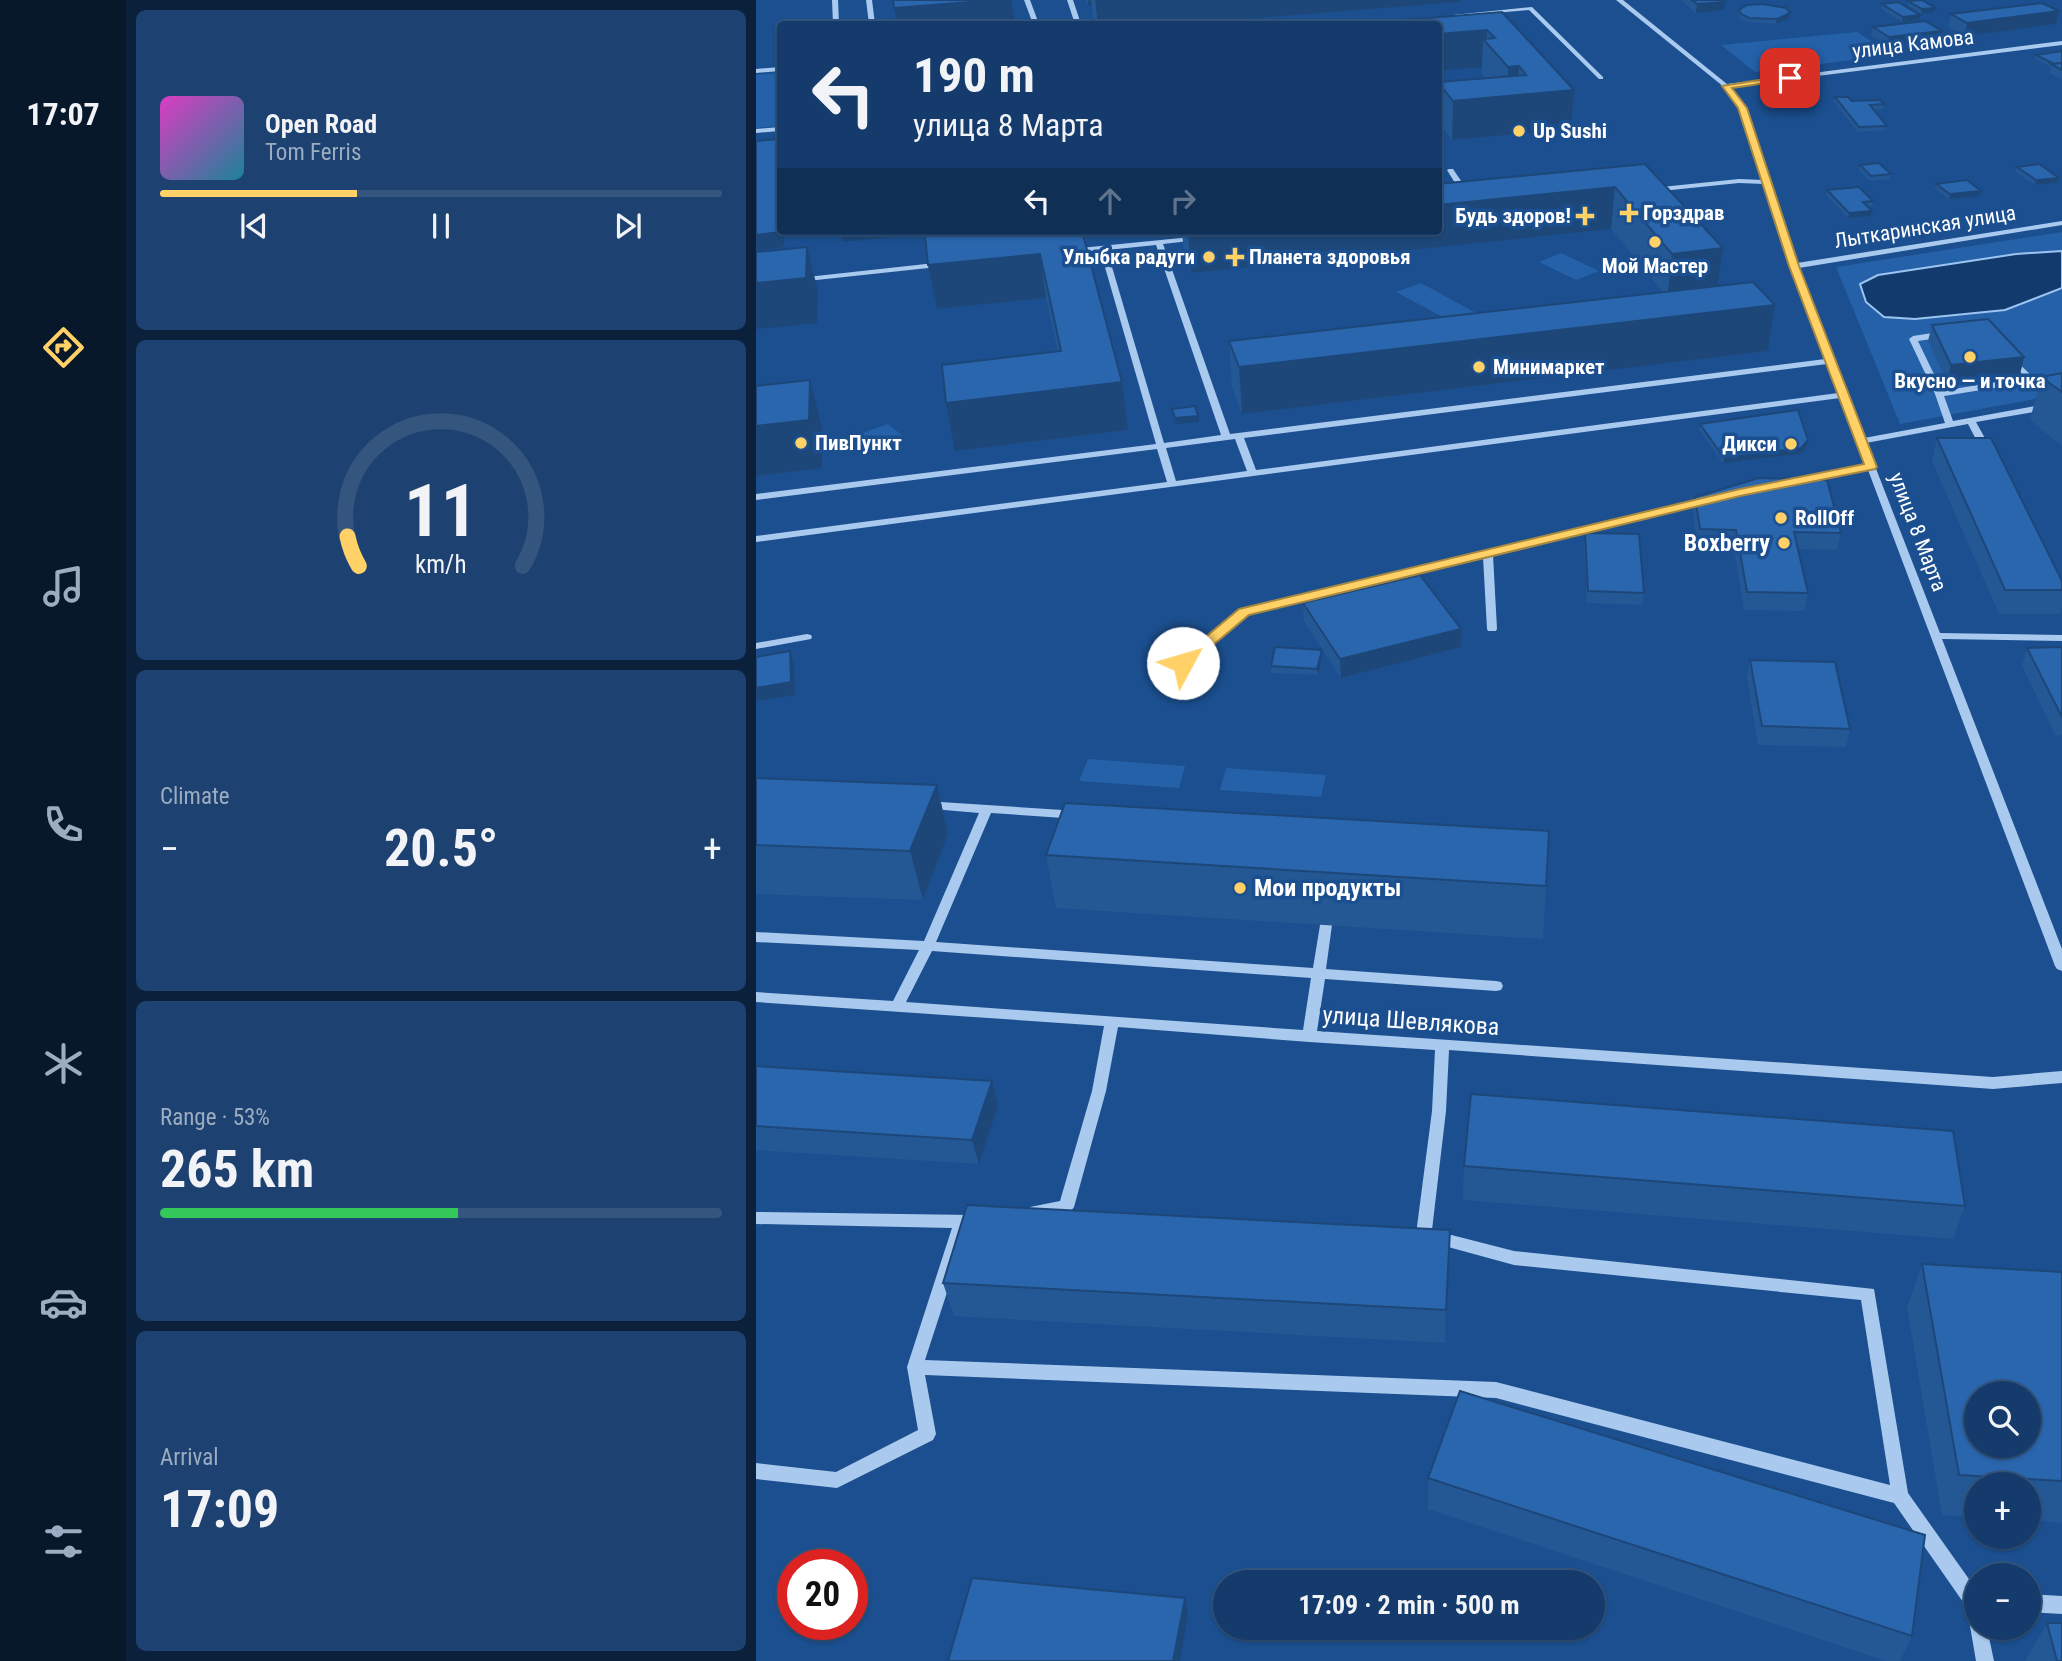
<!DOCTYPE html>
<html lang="en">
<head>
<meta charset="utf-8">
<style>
	body { margin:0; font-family:"Roboto Condensed",sans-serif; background:#1d4271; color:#f1f3f6; height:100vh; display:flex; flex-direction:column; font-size:26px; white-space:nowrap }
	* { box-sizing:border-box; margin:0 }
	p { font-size:23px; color:#9dadc1 }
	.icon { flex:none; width:38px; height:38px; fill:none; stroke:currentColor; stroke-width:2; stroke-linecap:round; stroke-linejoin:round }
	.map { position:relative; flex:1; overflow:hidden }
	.details { display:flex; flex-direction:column; gap:10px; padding:10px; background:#0b203b; width:630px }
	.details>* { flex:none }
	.banner { position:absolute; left:21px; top:21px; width:665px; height:214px; border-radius:7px; box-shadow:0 2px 5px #0004,0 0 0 2px #33557e; background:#143b6b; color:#f1f3f6; overflow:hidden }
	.buttons { position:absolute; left:1208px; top:1381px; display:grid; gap:14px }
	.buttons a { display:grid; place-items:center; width:77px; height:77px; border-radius:50%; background:#143b6b; box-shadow:0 2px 5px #0004,0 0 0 2px #33557e; font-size:35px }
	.speed { position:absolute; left:21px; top:1549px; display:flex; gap:14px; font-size:35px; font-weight:700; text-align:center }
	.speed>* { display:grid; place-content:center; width:91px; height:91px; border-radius:50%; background:#143b6b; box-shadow:0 2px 5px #0004,0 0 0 2px #33557e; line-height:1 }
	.speed .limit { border:10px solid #d22; background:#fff; color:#111 }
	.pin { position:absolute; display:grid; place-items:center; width:60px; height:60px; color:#fff; margin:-30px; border-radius:14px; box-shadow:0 4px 10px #0006 }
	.me { position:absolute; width:77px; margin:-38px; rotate:51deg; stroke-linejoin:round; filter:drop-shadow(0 0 5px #0008) }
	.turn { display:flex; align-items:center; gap:24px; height:147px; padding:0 21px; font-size:32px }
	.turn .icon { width:91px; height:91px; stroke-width:2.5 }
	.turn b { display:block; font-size:49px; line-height:60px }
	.lanes { display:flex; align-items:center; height:66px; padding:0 21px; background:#0003; justify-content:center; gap:35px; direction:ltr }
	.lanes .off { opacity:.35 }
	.big { font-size:52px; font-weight:700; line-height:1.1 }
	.details .tile { flex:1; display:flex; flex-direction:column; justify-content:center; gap:10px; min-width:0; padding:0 24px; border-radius:10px; background:#1d4271 }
	.details .dial { align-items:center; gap:0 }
	.dial svg { height:182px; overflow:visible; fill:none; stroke:#33557e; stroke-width:7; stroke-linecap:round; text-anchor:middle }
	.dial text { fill:#f1f3f6; stroke:none }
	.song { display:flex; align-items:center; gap:21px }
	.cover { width:84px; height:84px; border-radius:10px; background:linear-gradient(135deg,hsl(310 70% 55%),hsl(190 70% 35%)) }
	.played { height:7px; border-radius:4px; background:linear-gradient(90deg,#ffd166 35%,#33557e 35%) }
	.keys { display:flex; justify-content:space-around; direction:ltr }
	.heat { display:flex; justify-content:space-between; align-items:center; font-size:38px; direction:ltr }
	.charge { height:10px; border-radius:5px; background:linear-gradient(90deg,#34c759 53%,#33557e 0) }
	.trip { position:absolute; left:457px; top:1570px; width:392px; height:70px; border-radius:35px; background:#143b6b; box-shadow:0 2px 5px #0004,0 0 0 2px #33557e; font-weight:700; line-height:70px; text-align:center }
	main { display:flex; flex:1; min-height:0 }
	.menu { display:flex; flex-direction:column; width:126px; justify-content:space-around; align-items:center; background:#08182b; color:#9dadc1 }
	.menu .icon { width:49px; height:49px }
	.menu .active { color:#ffd166 }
	.menu b { font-size:32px; color:#f1f3f6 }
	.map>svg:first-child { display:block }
</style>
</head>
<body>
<main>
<nav class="menu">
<b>17:07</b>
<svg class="icon active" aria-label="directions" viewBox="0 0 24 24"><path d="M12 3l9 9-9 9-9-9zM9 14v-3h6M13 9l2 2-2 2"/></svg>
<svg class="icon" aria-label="music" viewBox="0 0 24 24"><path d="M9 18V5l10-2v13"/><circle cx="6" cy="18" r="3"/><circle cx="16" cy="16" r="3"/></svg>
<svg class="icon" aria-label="phone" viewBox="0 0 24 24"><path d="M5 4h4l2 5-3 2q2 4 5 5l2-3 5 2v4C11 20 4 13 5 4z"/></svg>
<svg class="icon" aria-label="climate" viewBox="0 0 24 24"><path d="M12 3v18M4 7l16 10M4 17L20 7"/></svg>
<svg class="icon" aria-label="car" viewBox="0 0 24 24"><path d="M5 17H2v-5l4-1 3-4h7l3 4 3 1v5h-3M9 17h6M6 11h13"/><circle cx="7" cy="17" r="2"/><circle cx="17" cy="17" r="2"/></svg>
<svg class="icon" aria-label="filters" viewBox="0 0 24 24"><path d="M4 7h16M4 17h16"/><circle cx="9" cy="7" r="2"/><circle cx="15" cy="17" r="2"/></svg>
</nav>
<section class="details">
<div class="tile">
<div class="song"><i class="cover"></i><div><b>Open Road</b><p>Tom Ferris</p></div></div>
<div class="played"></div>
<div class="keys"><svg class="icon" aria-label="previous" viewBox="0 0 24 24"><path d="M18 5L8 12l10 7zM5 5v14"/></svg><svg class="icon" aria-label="pause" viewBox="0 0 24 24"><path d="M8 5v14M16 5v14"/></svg><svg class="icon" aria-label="next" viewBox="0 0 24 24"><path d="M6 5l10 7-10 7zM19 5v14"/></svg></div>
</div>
<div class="tile dial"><svg viewBox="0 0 100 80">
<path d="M14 69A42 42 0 1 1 86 69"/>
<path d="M14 69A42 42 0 0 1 9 56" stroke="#ffd166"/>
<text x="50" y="56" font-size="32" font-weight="700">11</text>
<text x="50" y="72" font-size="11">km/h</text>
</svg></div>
<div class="tile"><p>Climate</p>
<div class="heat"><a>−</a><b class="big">20.5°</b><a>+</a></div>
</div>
<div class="tile"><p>Range · 53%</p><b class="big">265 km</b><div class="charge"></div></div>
<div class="tile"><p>Arrival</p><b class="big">17:09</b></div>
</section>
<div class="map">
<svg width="1306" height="1661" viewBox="0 0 1306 1661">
	<rect width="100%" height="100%" fill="#1b4f8f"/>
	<!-- green -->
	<g fill="#2461a8">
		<polygon points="1101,32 1137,55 999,72 965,45"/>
		<polygon points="24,73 24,126 0,128 0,75"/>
		<polygon points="1306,232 1306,394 1144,424 1080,267"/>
		<polygon points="805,253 843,271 820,280 783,262"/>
		<polygon points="665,283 733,320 709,329 640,292"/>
		<polygon points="132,424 147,436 115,447 101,435"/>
		<polygon points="332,759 429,766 423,788 323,781"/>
		<polygon points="470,768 570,775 565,797 464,790"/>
	</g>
	<!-- water -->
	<polygon fill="#123a6d" stroke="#9cc4f0" stroke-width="2" points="1306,251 1306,288 1249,310 1159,319 1128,317 1110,302 1104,284 1122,275 1260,254"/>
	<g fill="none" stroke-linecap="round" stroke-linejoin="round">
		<!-- minor -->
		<g fill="#a9c9ee" fill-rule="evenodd">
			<polygon points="76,0 82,0 83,24 77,24"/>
			<polygon points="110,0 116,0 119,24 113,24"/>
			<polygon points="268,0 274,0 283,24 277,24"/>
			<polygon points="311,0 317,0 325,24 319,24"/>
			<path d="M860,0h7l104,84 335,-43v4l-332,42 16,21 51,155 265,-42v4l-263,43 65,170 81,-15 -10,-29 -26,-55 4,-3 32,-5 4,3 -4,3 -27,4 24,50 83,-14 -19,-19 4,-3 25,24 -4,3 -87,14 9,25 109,-20v6l-86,15 16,29 -5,3 -5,-3 -14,-27 -102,19 74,190 122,2v6l-120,-2 120,310v22l-5,-2 -2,-3 -187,-496 -76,15 -5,-3 5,-3 74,-14 -26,-67 -1084,144v-6l411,-54 -10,-33 -401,51v-6l400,-50 -56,-194 -33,3 -1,-2 4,-2 131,-13v4h-3l-35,4 67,190 595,-75 -35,-93 -26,-82 -25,-1 -87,9 -4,-2 4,-2 87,-9 24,1 -23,-72 -16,-21zM400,245l65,190 -57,8 -57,-193zM1071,364l11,29 -582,77 -12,-32zM479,439l12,32 -71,10 -10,-33z"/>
			<polygon points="776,7 847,77 847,79 843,79 773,10 704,16 714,28 711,30 697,15"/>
			<polygon points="24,67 24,71 0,73 0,69"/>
			<polygon points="24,127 24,131 0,133 0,129"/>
			<polygon points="693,169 697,169 714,194 713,196 707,196 691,170"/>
			<polygon points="188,262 191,262 191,266 42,282 38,280 42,278"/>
			<polygon points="953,497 958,500 956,502 737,555 741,629 740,631 732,631 731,629 727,557 492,614 431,665 427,666 422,663 484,610"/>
			<polygon points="51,634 55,635 56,637 55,639 0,649 0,643"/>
			<path d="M169,801l153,10 6,4 -6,4 -87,-6 -55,129 377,26 7,-43 1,-3h10l1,3 -6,44 170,12 5,1 2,4 -2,4 -5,1 -171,-12 -8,52 676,46 69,-6v12l-69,6 -544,-39 -3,61 -14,119 82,21 360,38 34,204 68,96v39h11l7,33h-18l-6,-35 -7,-24 -69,-99 -398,-105 -571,-23 11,59 -3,6 -96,48 -81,-9v-16l80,9 82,-42 -11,-63 45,-139 -196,-4v-12l216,3 5,1 3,5 -3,5 -9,2 -43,132 571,22 394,103 -29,-185 -347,-35 -95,-26 -3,-5 16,-123 3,-61 -126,-8 -191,-15 -12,64 -32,116 -3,4c-11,4 -30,8 -41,4l-3,-4 3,-4 30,-6 32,-110 12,-65 -348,-24v-10l137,9 26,-51 -163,-8v-10l168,9 55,-128 -58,-5 -2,-3zM176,951l379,27 -8,52 -397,-28z"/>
			<polygon points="1272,1594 1306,1596 1306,1614 1272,1612"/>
		</g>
	</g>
	<!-- wall -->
	<g fill="#245895">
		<polygon points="330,0 704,0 704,2 426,24 340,24 337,18 336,5 332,5"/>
		<polygon points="925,0 967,0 968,10 940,13"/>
		<polygon points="1152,1 1179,8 1178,12 1165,14 1151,5"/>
		<polygon points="1126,4 1163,20 1146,22 1125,9"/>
		<polygon points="983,10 1034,18 1020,24 993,22 985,19 982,14"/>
		<polygon points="746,12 818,90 815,129 696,140 682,122 682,82 728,78 726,76 726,67 682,24 634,24 634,21"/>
		<polygon points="1195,14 1300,24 1209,36 1192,27"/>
		<polygon points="1117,27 1186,31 1184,40 1132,46 1115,36"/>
		<polygon points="1306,51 1306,80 1293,73 1295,67 1279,59 1280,55"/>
		<polygon points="1079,97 1096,101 1128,104 1127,109 1118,110 1131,126 1130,130 1102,132 1078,102"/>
		<polygon points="889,164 967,248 962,286 1019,305 1012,351 486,414 476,387 473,341 907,292 855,229 435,273 428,252 426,231 682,231"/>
		<polygon points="1104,165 1135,174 1134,179 1114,181 1103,170"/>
		<polygon points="1261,167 1301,183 1279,185 1259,172"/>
		<polygon points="1180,184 1225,191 1224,196 1193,199 1179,189"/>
		<polygon points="1071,190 1117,201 1116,206 1112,206 1116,211 1115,216 1092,218 1070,195"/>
		<polygon points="326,231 366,382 372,430 199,451 302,352 290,298 181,309 172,265"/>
		<polygon points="1176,325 1268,357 1264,374 1191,382 1172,341"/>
		<polygon points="1306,373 1306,446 1274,420 1285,377"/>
		<polygon points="944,424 1052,440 1051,446 1044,454 967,463 943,430"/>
		<polygon points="1181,438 1306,581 1306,606 1304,614 1243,614 1176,461"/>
		<polygon points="939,497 1085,533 1081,550 1042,549 1052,593 1048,611 988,610 978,548 942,547 937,514"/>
		<polygon points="829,533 888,593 887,605 831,603 828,545"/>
		<polygon points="547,603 705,629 705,647 585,678 548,621"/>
		<polygon points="1306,647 1306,735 1300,736 1266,666 1271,648"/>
		<polygon points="566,650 566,656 562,675 515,673 515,666"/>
		<polygon points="994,660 1094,729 1090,747 1002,745 991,678"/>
		<polygon points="0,778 181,785 192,834 167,900 0,894"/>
		<polygon points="290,855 790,886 787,939 300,908"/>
		<polygon points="0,1066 236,1081 242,1106 223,1164 0,1150"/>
		<polygon points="708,1166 1209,1206 1197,1239 707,1200"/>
		<polygon points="693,1264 689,1343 198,1316 187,1283"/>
		<polygon points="1166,1264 1306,1272 1306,1523 1272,1520 1272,1484 1220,1484 1220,1517 1186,1515 1151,1307"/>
		<polygon points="672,1478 1156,1636 1144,1661 1130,1661 672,1509"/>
		<polygon points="1291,1623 1306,1661 1269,1661"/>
	</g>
	<!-- shaded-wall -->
	<g fill="#1d4779">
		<polygon points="240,0 255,0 259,24 141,24 138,8"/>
		<polygon points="332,0 335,0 336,5 332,5"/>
		<polygon points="339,0 704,0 704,2 426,24 342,24"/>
		<polygon points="969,2 968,10 940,13 941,4"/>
		<polygon points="1179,8 1178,12 1165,14 1166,9"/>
		<polygon points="1303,11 1300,24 1209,36 1211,23"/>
		<polygon points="1034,13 1034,18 1020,24 1021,19"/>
		<polygon points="1164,15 1163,20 1146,22 1147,17"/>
		<polygon points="731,30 731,43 727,39 726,67 682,71 682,34"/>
		<polygon points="1186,31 1184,40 1132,46 1133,37"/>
		<polygon points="763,66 762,95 818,90 815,129 696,140 697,101 751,96 752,67"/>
		<polygon points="1303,178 1301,183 1279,185 1280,180"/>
		<polygon points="859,187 855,229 435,273 432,231 682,231 682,205"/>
		<polygon points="1225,191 1224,196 1193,199 1194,194"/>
		<polygon points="1116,211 1115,216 1092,218 1093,213"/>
		<polygon points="24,231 28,231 28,247 0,251 0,235"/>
		<polygon points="84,231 192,231 87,242"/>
		<polygon points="51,247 62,291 61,323 0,329 0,283"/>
		<polygon points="967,248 961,292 911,298 916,254"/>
		<polygon points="284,254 290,298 181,309 172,265"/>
		<polygon points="388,260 389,266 369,268 368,262"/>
		<polygon points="1019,305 1012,351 486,414 483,367"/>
		<polygon points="1268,357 1264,374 1191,382 1195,365"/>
		<polygon points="54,380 66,427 66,468 0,476 0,426"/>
		<polygon points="366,382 372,430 199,451 190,403"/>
		<polygon points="442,416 443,422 419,424 419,418"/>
		<polygon points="1052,440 1051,446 1044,454 967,463 968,458"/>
		<polygon points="705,629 705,647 585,678 584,659"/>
		<polygon points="566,650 566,656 562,675 561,669"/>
		<polygon points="34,651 38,664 39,695 0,701 0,688"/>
		<polygon points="181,785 192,834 167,900 154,851"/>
		<polygon points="236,1081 242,1106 223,1164 216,1140"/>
		<polygon points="694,1230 693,1264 689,1343 690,1310"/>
		<polygon points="429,1598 432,1615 424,1661 417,1661"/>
	</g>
	<!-- building -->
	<g fill="#2a66ad" stroke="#1d4779" stroke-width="2" fill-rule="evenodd">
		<polygon points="137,0 240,0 138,8"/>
		<polygon points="936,0 967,0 969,2 941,4"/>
		<polygon points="1166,0 1179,8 1166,9 1152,1"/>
		<polygon points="1142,2 1164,15 1147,17 1126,4"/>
		<polygon points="1286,3 1303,11 1211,23 1195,14"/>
		<polygon points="1007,4 1030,8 1034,13 1021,19 993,18 985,14 983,10 991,5"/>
		<polygon points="746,12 818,90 697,101 682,82 770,75 763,66 752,67 727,39 739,38 731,30 682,34 682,24 637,24 634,21"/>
		<polygon points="1169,21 1186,31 1133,37 1117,27"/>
		<polygon points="1306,51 1306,63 1298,64 1280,55"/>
		<polygon points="1306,63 1306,70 1295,64"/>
		<polygon points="1079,97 1092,97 1096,101 1124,100 1128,104 1114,105 1131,126 1103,127"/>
		<polygon points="24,139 24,232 0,235 0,141"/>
		<polygon points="1123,163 1135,174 1115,176 1104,165"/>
		<polygon points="889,164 967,248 916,254 859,187 682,205 682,184"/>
		<polygon points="1283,164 1303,178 1280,180 1261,167"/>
		<polygon points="1211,180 1225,191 1194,194 1180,184"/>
		<polygon points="1103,187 1117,201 1107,202 1116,211 1093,213 1071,190"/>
		<polygon points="213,231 326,231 366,382 190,403 186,365 305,351 284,254 172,265 169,235"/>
		<polygon points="51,247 50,278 0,283 0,252"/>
		<polygon points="386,253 388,260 368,262 366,255"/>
		<polygon points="997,282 1019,305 483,367 473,341"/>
		<polygon points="1232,319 1268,357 1195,365 1176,325"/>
		<polygon points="1306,373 1306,392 1285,377"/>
		<polygon points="54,380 53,420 0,426 0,386"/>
		<polygon points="439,406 442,416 419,418 416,409"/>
		<polygon points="1042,410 1052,440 1045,448 968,458 944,424"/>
		<polygon points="1181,438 1235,438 1306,581 1306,590 1249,590"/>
		<polygon points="1003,478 1071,480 1085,533 1038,532 1052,593 991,592 980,530 944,529 939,497"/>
		<polygon points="829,533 883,534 888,593 832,591"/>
		<polygon points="664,575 705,629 584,659 547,603"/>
		<polygon points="519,647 566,650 561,669 515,666"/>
		<polygon points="1306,647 1306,717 1271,648"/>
		<polygon points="34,651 35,682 0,688 0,657"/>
		<polygon points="994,660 1079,662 1094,729 1006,726"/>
		<polygon points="0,778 181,785 154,851 0,845"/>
		<polygon points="309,803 793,831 790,886 290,855"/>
		<polygon points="0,1066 236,1081 216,1140 0,1126"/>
		<polygon points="715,1094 1197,1131 1209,1206 708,1166"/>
		<polygon points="211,1205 694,1230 690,1310 187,1283"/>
		<path d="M1166,1264l140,8v209l-103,-6zM1220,1393h52v53h-52z"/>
		<polygon points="704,1391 1169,1535 1156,1636 672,1478"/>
		<polygon points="216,1578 429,1598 417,1661 192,1661"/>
		<polygon points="1291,1623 1306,1623 1306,1661 1301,1661"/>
	</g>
	<!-- route -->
	<polygon fill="#ffd166" stroke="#a68842" stroke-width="2" points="1034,75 1037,79 976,88 991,108 1043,266 1121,467 1119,469 984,496 493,615 432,666 422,666 422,660 483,609 984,489 1108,464 1033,266 982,108 966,86"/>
	<!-- markers -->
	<g fill="#ffd166" stroke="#1b4f8f" stroke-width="2.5">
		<circle cx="763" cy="131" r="7"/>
		<path d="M869.5 202.5h7v7h7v7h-7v7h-7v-7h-7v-7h7z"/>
		<path d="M825.5 205.5h7v7h7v7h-7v7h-7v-7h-7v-7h7z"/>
		<circle cx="899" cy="242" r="7"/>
		<circle cx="453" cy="257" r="7"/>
		<path d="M475.5 246.5h7v7h7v7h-7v7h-7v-7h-7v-7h7z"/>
		<circle cx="1214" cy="357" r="7"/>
		<circle cx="723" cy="367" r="7"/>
		<circle cx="45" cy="443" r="7"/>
		<circle cx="1035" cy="444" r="7"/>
		<circle cx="1025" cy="518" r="7"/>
		<circle cx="1028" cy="543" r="7"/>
		<circle cx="484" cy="888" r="7"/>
	</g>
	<g text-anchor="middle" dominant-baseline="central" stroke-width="7" stroke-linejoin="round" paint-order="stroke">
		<!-- far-street labels -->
		<g font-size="21" fill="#fff" stroke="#1b4f8f">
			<text transform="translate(1157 44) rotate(-7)">улица Камова</text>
			<text transform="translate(1169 227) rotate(-9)">Лыткаринская улица</text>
			<text transform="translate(1162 532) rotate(69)">улица 8 Марта</text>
		</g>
		<!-- far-poi labels -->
		<g font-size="21" font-weight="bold" fill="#fff" stroke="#1b4f8f" text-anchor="start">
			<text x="777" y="131">Up Sushi</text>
			<text x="887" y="213">Горздрав</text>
			<text x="815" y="216" text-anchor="end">Будь здоров!</text>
			<text x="439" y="257" text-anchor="end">Улыбка радуги</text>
			<text x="493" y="257">Планета здоровья</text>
			<text x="899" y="266" text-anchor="middle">Мой Мастер</text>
			<text x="737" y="367">Минимаркет</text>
			<text x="1214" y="381" text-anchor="middle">Вкусно — и точка</text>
			<text x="59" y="443">ПивПункт</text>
			<text x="1021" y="444" text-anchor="end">Дикси</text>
			<text x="1039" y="518">RollOff</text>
		</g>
		<!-- poi labels -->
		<g font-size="24" font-weight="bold" fill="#fff" stroke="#1b4f8f" text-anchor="end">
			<text x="1014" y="543">Boxberry</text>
			<text x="498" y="888" text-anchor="start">Мои продукты</text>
		</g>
		<!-- street labels -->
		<g font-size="24" fill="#fff" stroke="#1b4f8f">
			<text transform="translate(655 1021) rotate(4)">улица Шевлякова</text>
		</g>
	</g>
</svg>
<div class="buttons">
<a><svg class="icon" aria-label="search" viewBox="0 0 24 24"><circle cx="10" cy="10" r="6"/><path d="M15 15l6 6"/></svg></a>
<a>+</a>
<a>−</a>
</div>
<div class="speed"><div class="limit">20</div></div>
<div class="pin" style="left:1034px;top:78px;background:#d93025"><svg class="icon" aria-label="arrive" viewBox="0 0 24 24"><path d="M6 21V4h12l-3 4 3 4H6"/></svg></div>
<svg class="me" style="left:427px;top:663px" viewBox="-20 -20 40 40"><circle r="19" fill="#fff"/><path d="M0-13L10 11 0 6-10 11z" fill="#ffd166"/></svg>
<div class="trip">17:09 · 2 min · 500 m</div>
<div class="banner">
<div class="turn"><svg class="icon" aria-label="left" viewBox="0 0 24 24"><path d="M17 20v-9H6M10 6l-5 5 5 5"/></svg><div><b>190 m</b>улица 8 Марта</div></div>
<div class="lanes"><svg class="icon" aria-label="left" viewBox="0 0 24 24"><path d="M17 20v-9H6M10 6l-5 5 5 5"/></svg><svg class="icon off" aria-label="ahead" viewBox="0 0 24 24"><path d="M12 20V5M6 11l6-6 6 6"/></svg><svg class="icon off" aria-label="right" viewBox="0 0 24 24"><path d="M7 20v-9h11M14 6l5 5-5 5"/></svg></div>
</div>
</div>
</main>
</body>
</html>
